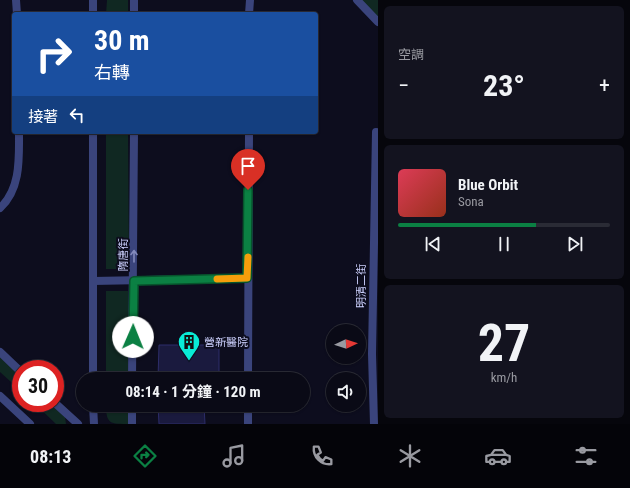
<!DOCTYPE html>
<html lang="zh-TW">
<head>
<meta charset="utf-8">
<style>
	body { margin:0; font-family:"Roboto Condensed","Noto Sans TC",sans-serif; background:#13131f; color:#f1f3f6; height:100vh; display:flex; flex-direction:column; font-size:15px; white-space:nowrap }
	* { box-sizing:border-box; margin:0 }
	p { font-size:13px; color:#999aa1 }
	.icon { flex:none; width:22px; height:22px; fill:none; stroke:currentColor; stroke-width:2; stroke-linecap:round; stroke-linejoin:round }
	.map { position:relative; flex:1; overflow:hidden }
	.side { display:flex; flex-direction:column; gap:6px; padding:6px; background:#06060c; width:252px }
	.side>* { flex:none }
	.top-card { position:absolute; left:12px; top:12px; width:306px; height:122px; border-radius:4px; box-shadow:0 1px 3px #0004,0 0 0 1px #2a2b35; background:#1a4fa0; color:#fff; overflow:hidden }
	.needle { width:26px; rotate:86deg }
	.controls { position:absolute; left:326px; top:324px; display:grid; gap:8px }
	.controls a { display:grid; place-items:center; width:40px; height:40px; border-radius:50%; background:#0a0a16; box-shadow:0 1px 3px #0004,0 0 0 1px #2a2b35; font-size:20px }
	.speed { position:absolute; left:12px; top:360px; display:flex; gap:8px; font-size:20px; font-weight:700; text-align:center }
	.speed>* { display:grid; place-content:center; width:52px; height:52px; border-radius:50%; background:#0a0a16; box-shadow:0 1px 3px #0004,0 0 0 1px #2a2b35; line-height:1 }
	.speed .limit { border:6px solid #d22; background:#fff; color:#111 }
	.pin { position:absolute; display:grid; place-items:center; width:34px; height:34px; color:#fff; margin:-41px -17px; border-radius:50% 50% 50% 0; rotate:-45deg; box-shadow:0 0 4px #0007 }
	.pin .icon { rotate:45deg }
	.me { position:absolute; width:44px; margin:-22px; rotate:1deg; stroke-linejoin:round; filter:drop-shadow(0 0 3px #0008) }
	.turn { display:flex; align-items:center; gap:14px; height:84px; padding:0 16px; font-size:18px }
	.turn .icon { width:52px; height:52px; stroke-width:2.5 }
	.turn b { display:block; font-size:28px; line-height:34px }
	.then { display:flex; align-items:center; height:38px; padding:0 16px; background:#0003; gap:8px; font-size:15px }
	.big { font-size:30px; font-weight:700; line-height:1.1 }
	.side .widget { flex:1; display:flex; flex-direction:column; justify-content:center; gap:6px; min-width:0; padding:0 14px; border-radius:6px; background:#13131f }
	.side .dial { align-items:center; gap:0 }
	.dial b { font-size:52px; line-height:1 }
	.song { display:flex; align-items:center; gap:12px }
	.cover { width:48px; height:48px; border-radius:6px; background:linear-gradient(135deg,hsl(350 70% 55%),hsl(10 70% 35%)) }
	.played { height:4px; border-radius:2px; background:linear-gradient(90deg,#0b8043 65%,#2a2b35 65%) }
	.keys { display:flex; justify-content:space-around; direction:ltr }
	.heat { display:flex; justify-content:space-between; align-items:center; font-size:22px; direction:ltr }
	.trip { position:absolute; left:76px; top:372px; width:234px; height:40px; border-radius:20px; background:#0a0a16; box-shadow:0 1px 3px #0004,0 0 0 1px #2a2b35; font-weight:700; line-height:40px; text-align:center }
	.menu { display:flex; height:64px; justify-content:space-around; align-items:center; background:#040409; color:#999aa1 }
	.menu .icon { width:28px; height:28px }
	.menu .on { color:#0b8043 }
	.menu b { font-size:18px; color:#f1f3f6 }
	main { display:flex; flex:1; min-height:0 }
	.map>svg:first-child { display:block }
</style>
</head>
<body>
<main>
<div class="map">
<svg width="378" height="424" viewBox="0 0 378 424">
	<rect width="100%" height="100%" fill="#0d0d1e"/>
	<!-- green -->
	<g fill="#102822">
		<polygon points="107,0 128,0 128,14 106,14"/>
		<polygon points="357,0 378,0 378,22"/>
		<polygon points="106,132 128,132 129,269 106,269"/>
		<rect x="106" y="291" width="22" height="88"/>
		<polygon points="0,357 21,376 21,391 0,372"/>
		<polygon points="34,403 50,403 65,417 66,424 56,424"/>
		<path d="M106,405h23v19c-19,0 -23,0 -23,-19z"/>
	</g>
	<!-- building -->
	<g fill="#1a1a3e" stroke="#2d2d6a">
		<polygon points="159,345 219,345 219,379 158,379"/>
		<polygon points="158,405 204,405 205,424 159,424"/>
	</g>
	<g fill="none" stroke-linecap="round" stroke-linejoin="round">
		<!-- service -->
		<g stroke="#3a447c" stroke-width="8">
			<polyline points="16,0 17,14"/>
			<path d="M0,208c21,-19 19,-50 19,-76"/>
			<polyline points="93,281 247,278"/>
		</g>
		<!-- minor -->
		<g stroke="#3a447c" stroke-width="8">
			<polyline points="357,0 378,22"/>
			<polyline points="134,14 134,0"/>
			<polyline points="249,14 250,0"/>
			<polyline points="0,352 21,372"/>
			<polyline points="132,379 134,132"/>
			<polyline points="248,379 249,132"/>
			<polyline points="55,403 78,424"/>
			<polyline points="248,405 248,424"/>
			<polyline points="132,424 132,405"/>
			<polyline points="374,424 372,354 376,132"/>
		</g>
		<!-- tertiary -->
		<g stroke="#3a447c" stroke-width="8">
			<polyline points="93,14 93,0"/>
			<polyline points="93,132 93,379"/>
			<polyline points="0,396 30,424"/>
			<polyline points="93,405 94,424"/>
		</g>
	</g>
	<!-- one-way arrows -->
	<defs><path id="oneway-shaft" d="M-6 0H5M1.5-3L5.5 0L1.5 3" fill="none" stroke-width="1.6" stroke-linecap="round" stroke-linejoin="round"/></defs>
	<use stroke="#838abc" href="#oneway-shaft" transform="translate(134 256) rotate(-90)"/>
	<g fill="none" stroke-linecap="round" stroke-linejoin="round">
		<!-- route casing -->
		<g stroke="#07532c" stroke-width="10">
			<polyline id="route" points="133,337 134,281 247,278 248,190"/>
		</g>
		<!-- route -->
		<use href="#route" stroke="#0b8043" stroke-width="7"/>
		<!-- slow -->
		<polyline stroke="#f59e0b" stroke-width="7" points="217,279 247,278 248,257"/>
	</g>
	<!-- icons -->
	<defs>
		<g id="building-pin" transform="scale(1.15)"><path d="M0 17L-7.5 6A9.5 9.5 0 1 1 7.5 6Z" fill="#09ecd6" stroke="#0d0d1e"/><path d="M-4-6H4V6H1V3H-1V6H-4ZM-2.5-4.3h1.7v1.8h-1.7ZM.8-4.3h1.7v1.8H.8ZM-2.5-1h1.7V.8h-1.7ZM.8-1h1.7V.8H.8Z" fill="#111"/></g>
	</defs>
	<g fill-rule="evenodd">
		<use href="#building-pin" x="189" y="342"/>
	</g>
	<g text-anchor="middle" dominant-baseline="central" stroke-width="4" stroke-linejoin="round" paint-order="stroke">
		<!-- street labels -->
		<g font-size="11" fill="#ccd0fd" stroke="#0d0d1e">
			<text transform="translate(123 255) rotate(-90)">隋唐街</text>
			<text transform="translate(361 286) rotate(-90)">明清二街</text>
		</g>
		<!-- poi labels -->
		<g font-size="11" fill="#ccd0fd" stroke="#0d0d1e" text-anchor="start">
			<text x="204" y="342">營新醫院</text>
		</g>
	</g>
</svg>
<div class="controls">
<a><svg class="needle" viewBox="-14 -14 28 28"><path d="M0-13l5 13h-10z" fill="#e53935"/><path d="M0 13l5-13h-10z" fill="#999aa1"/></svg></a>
<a><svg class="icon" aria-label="sound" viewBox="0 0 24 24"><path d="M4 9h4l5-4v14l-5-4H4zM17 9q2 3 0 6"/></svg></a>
</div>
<div class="speed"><div class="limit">30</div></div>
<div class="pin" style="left:248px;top:190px;background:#d93025"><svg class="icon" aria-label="arrive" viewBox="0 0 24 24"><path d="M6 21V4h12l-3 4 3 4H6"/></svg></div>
<svg class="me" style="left:133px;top:337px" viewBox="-20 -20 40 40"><circle r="19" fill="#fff"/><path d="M0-13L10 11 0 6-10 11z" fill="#0b8043"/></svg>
<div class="trip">08:14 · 1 分鐘 · 120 m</div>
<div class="top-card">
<div class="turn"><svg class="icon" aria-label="right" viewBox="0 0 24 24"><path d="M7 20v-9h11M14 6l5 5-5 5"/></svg><div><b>30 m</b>右轉</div></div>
<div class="then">接著<svg class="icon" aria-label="left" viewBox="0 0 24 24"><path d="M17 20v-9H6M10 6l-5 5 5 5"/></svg></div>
</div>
</div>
<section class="side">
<div class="widget"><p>空調</p>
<div class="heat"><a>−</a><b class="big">23°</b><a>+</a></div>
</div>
<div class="widget">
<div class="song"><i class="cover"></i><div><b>Blue Orbit</b><p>Sona</p></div></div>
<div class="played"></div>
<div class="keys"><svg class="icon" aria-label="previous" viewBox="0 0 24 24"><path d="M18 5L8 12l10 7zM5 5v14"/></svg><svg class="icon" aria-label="pause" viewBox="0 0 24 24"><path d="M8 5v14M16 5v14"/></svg><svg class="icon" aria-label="next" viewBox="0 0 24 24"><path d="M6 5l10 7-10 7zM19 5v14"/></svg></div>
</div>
<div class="widget dial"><b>27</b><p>km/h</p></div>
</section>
</main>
<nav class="menu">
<b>08:13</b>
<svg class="icon on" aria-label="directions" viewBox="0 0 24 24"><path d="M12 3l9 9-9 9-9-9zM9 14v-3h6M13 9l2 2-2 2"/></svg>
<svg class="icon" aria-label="music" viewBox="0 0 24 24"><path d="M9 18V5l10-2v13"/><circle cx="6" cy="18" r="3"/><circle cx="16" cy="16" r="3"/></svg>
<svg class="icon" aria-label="phone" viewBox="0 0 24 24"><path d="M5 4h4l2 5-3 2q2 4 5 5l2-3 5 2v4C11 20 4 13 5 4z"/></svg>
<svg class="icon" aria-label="climate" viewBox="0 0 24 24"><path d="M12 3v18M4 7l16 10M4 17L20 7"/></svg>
<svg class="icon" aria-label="car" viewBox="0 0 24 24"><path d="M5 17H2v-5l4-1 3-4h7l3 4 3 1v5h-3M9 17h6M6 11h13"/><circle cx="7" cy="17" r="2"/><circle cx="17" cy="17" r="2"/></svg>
<svg class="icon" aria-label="filters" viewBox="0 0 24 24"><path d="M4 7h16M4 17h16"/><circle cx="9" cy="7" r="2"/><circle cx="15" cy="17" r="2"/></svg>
</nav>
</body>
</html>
